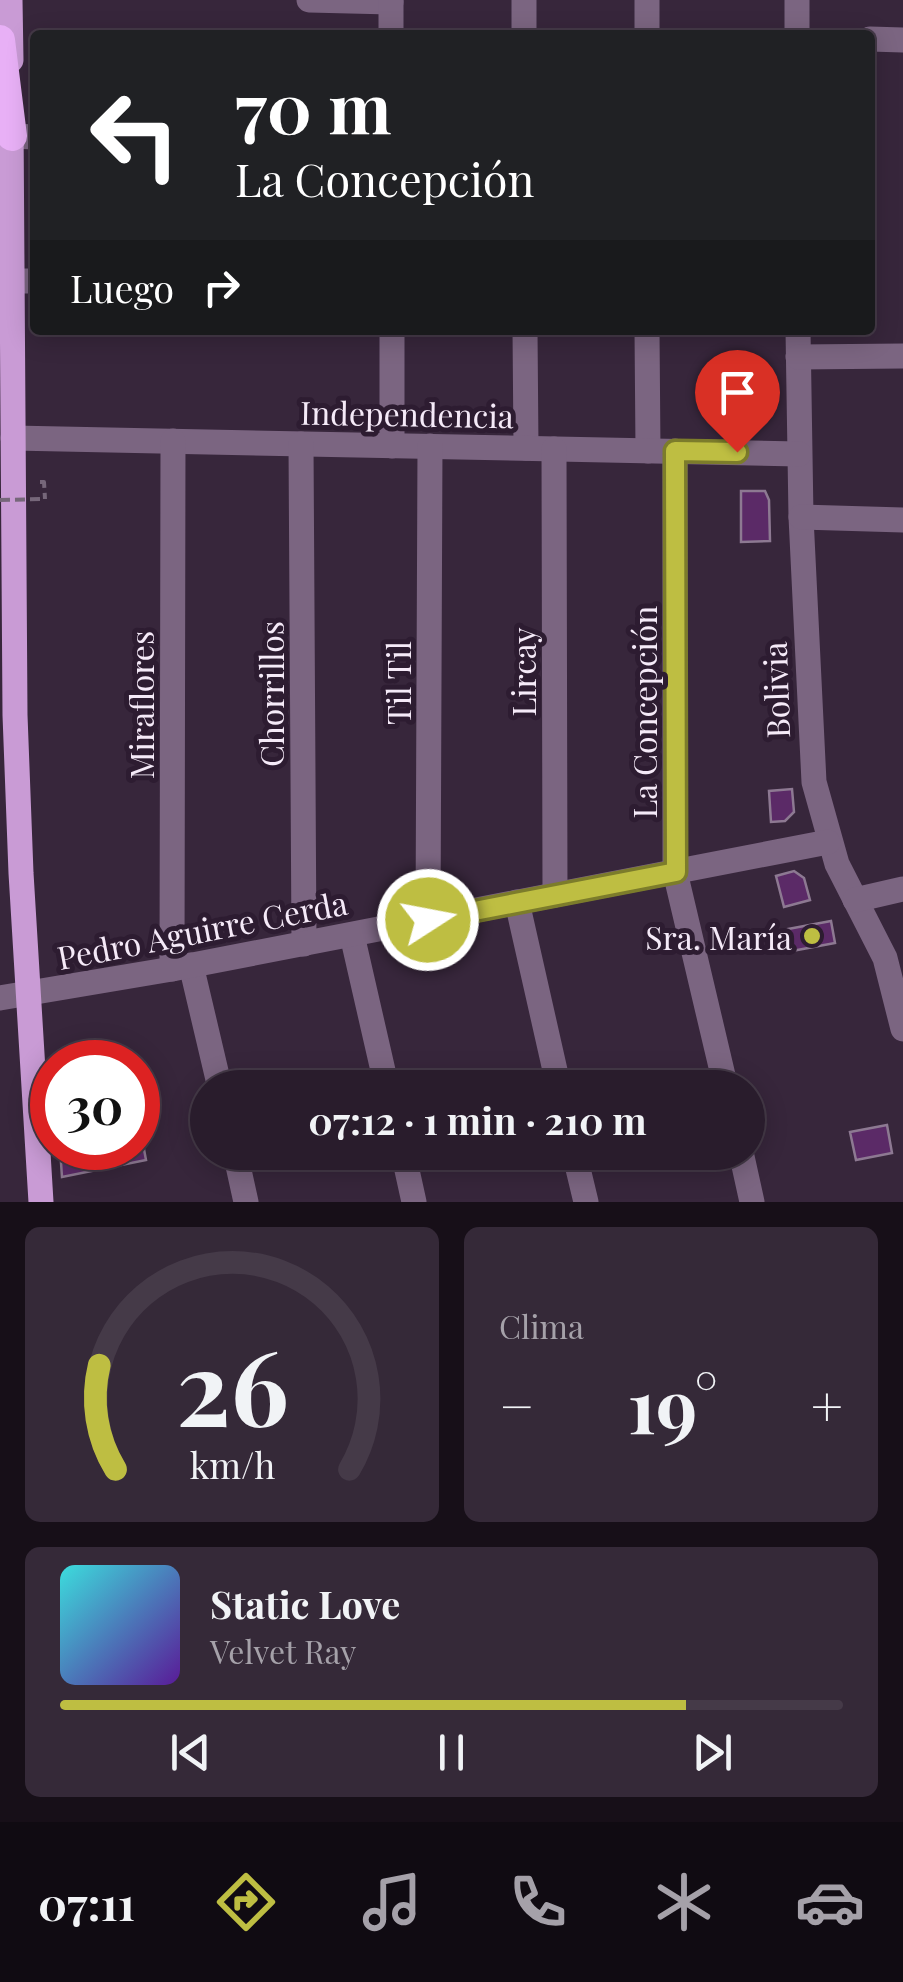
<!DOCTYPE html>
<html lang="es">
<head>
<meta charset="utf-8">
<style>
	body { margin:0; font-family:"Playfair Display",serif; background:#352938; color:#f1f3f6; height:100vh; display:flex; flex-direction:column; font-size:38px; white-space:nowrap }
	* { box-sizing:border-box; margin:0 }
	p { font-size:32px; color:#a5a1a9 }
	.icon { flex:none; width:55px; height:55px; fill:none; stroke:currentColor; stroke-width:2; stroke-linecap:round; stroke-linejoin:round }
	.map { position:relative; height:1202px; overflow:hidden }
	.side { display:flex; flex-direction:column; gap:25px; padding:25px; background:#170f18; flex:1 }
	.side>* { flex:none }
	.guide { position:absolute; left:30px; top:30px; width:845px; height:305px; border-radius:10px; box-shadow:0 5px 25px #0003,0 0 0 2px #453a48; background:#202124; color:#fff; overflow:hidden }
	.speed { position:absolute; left:30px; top:1040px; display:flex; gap:20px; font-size:50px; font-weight:700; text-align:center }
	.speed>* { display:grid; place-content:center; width:130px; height:130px; border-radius:50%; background:#291c2c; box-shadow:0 5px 25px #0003,0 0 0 2px #453a48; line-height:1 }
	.speed .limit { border:15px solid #d22; background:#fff; color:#111 }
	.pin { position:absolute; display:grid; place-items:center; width:85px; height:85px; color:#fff; margin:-102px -42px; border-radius:50% 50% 50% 0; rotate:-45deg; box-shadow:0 0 10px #0007 }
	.pin .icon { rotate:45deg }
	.me { position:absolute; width:110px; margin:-55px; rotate:79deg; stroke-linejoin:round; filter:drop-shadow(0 0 8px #0008) }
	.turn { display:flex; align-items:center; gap:35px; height:210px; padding:0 40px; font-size:45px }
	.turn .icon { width:130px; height:130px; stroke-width:2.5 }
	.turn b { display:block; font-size:70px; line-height:85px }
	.then { display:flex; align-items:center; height:95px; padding:0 40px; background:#0003; gap:20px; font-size:38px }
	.big { font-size:75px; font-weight:700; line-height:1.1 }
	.side .tile { flex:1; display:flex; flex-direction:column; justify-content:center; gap:15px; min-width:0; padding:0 35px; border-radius:15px; background:#352938 }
	.side .dial { align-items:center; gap:0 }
	.dial svg { height:260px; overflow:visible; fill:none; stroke:#453a48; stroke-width:7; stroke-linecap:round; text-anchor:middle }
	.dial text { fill:#f1f3f6; stroke:none }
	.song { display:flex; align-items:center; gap:30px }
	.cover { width:120px; height:120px; border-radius:15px; background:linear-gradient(135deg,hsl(180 70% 55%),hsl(270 70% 35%)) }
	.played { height:10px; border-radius:5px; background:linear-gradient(90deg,#bebe42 80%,#453a48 80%) }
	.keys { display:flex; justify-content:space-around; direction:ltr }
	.heat { display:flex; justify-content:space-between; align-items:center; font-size:55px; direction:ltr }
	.side .tiles { flex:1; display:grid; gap:25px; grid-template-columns:1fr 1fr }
	.tile:last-child { grid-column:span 2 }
	.trip { position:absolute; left:190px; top:1070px; width:575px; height:100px; border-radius:50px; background:#291c2c; box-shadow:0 5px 25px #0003,0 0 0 2px #453a48; font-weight:700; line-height:100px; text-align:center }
	.tab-bar { display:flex; height:160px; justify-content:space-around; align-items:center; background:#100b12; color:#a5a1a9 }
	.tab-bar .icon { width:70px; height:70px }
	.tab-bar .active { color:#bebe42 }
	.tab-bar b { font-size:45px; color:#f1f3f6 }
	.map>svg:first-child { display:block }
</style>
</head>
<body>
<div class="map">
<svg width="903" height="1202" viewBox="0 0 903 1202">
	<rect width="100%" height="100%" fill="#37263b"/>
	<!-- building -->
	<g fill="#5b2a67" stroke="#8d7992" stroke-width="2.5">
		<polygon points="741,491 765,491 769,500 770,541 741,542"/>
		<polygon points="792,789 794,812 785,821 771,822 769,791"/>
		<polygon points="794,871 804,878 810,900 784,907 776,876"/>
		<polygon points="831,921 835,943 792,951 788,929"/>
		<polygon points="138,1117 146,1160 62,1177 60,1148 138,1148"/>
		<polygon points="887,1125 892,1153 856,1160 850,1132"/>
	</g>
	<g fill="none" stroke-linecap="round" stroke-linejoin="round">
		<!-- path -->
		<polyline stroke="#76677a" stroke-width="4" stroke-dasharray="10 5" stroke-linecap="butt" points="40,482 44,482 45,499"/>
		<!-- minor -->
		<g stroke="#7b6581" stroke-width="25">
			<polyline points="309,0 391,2"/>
			<polyline points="391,0 391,35"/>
			<polyline points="524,0 524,35"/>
			<polyline points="647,0 647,35"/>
			<polyline points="797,0 797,35"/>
			<polyline points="870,39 903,40"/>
			<polyline points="12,136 35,137"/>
			<polyline points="14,281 35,281"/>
			<polyline points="392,330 392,446"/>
			<polyline points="525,330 526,448"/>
			<polyline points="647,330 648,451"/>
			<polyline points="798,330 801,517 814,782 837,864 885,958 903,1029"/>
			<polyline points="798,357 903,356"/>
			<polyline points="13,438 799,454"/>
			<polyline points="301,444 304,944"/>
			<polyline points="554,449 555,895"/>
			<polyline points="675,451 675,872 726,1088"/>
			<polyline points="801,517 903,520"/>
			<polyline points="855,900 903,889"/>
			<polyline points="517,902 559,1088"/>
			<polyline points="428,920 430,446"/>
			<polyline points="352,935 387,1088"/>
			<polyline points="191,965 220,1088"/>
			<polyline points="172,969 173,441"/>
			<polyline points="0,998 172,969 828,842"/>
			<polyline points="235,1152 246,1202"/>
			<polyline points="403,1152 414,1202"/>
			<polyline points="574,1152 586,1202"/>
			<polyline points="741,1152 752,1202"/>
		</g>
		<!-- major -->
		<g stroke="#c99bd5" stroke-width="25">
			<polyline points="10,0 11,60"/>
			<polyline points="11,120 15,715 21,873 41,1202"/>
		</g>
		<!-- highway -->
		<polyline stroke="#e8b0f6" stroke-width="30" points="0,40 12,136"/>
		<!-- path-bridge -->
		<polyline stroke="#76677a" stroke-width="4" stroke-dasharray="10 5" stroke-linecap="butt" points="0,500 45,499"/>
	</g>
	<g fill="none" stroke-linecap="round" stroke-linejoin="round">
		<!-- route casing -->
		<g stroke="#7c7c2b" stroke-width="25">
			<polyline id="route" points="428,920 676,872 675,451 737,452"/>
		</g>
		<!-- route -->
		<use href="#route" stroke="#bebe42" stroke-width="18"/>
	</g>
	<!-- markers -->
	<circle fill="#bebe42" stroke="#2d1c31" stroke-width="4" cx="812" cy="936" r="10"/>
	<g text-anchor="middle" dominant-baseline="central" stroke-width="10" stroke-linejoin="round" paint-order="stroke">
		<!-- street labels -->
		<g font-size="32" fill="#f5eaf8" stroke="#2d1c31">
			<text transform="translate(407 413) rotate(1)">Independencia</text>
			<text transform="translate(522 672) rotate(-90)">Lircay</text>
			<text transform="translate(397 683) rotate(-90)">Til Til</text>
			<text transform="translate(775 690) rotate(-92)">Bolivia</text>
			<text transform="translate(270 694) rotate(-90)">Chorrillos</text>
			<text transform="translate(140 705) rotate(-90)">Miraflores</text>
			<text transform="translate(643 712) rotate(-90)">La Concepción</text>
			<text transform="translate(202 929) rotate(-11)">Pedro Aguirre Cerda</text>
		</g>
		<!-- poi labels -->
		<g font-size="32" fill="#f5eaf8" stroke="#2d1c31" text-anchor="end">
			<text x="792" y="936">Sra. María</text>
		</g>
	</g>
</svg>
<div class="speed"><div class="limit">30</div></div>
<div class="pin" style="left:737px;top:452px;background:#d93025"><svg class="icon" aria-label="arrive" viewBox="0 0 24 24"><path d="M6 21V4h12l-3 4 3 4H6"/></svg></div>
<svg class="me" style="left:428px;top:920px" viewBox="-20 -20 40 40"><circle r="17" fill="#bebe42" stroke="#fff" stroke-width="3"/><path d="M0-11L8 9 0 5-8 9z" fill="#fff"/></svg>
<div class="trip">07:12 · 1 min · 210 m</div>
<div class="guide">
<div class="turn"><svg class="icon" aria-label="left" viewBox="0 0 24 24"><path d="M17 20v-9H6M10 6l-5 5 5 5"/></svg><div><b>70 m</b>La Concepción</div></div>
<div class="then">Luego<svg class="icon" aria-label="right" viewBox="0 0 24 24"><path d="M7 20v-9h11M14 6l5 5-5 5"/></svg></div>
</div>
</div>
<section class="side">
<div class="tiles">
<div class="tile dial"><svg viewBox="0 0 100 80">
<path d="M14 69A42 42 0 1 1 86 69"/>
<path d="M14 69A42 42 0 0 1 9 37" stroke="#bebe42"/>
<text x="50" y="56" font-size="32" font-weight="700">26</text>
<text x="50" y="72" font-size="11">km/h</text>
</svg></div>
<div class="tile"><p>Clima</p>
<div class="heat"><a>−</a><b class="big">19°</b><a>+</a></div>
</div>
<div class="tile">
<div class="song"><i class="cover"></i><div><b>Static Love</b><p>Velvet Ray</p></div></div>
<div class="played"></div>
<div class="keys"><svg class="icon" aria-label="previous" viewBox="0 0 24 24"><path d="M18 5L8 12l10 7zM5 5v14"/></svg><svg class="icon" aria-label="pause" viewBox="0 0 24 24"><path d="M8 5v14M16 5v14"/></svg><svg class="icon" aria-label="next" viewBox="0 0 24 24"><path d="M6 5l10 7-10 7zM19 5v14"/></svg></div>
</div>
</div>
</section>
<nav class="tab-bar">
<b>07:11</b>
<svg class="icon active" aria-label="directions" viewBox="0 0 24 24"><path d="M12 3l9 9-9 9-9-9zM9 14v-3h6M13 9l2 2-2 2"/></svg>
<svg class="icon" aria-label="music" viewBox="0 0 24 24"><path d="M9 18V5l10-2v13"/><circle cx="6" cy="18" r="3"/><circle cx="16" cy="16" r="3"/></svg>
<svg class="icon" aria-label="phone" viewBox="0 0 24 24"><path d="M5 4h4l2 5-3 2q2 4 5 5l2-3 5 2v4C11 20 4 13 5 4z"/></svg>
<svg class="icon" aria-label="climate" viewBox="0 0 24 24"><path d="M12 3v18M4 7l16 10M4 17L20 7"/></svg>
<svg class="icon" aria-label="car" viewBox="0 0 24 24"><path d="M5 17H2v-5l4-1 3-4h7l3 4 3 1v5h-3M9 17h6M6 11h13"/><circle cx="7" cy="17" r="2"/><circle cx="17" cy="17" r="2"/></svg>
</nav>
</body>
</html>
